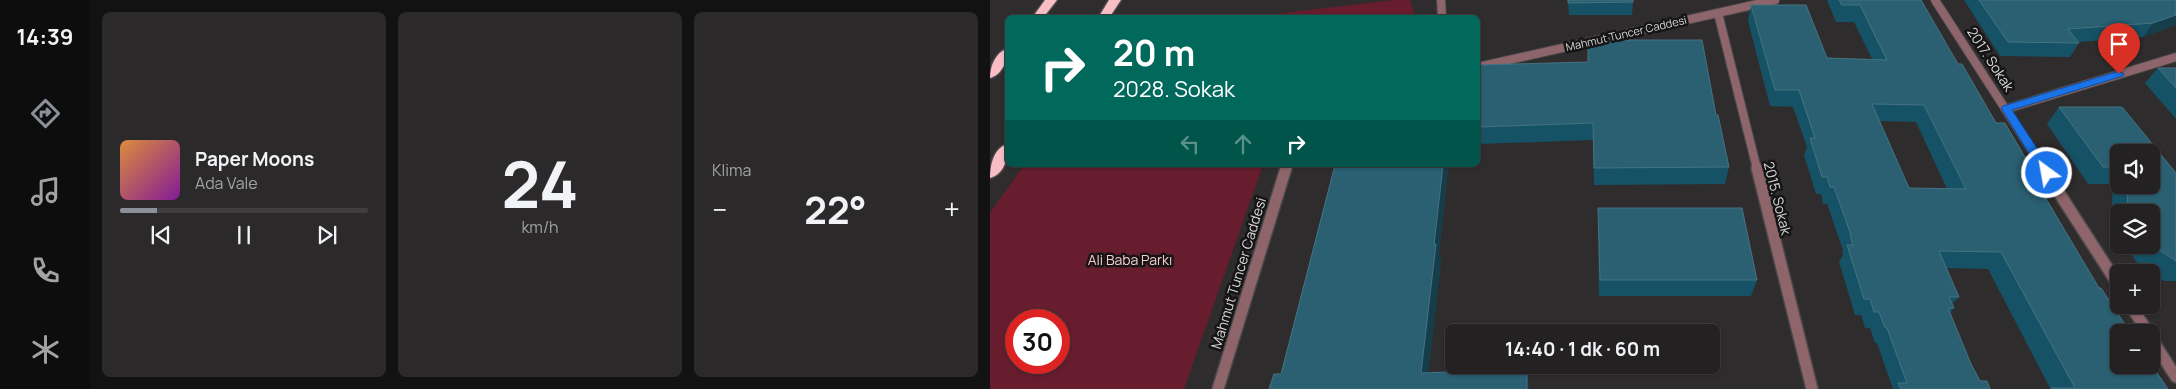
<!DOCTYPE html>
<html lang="tr">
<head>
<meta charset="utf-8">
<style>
	body { margin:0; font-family:Manrope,sans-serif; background:#2b292a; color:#f1f3f6; height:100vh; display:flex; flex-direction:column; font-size:19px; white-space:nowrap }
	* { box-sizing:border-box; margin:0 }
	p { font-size:16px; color:#a3a3a5 }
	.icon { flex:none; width:28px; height:28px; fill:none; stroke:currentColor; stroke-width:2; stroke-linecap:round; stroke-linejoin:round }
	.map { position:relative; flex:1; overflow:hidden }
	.details { display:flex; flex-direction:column; gap:12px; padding:12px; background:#131213; width:900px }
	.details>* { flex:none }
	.guide { position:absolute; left:15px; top:15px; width:475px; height:152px; border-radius:8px; box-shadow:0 1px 4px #0004,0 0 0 1px #403e40; background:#00695c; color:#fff; overflow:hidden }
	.buttons { position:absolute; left:1120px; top:144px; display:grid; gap:10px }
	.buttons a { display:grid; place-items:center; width:50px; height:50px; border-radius:8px; background:#232122; box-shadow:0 1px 4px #0004,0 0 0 1px #403e40; font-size:25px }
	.speed { position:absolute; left:15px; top:309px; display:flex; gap:10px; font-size:25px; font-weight:700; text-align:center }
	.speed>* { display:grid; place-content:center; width:65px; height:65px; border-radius:50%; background:#232122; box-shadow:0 1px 4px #0004,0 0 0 1px #403e40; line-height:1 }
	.speed .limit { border:8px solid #d22; background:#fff; color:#111 }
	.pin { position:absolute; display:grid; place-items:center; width:42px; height:42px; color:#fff; margin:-51px -21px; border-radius:50% 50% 50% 0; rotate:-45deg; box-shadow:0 0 5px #0007 }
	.pin .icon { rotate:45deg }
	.me { position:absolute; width:55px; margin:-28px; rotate:328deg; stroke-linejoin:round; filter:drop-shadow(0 0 4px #0008) }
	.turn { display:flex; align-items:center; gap:18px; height:105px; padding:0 25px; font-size:22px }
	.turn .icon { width:65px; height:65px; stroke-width:2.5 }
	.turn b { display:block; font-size:35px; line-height:42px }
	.lanes { display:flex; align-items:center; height:48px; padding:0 25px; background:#0003; justify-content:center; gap:25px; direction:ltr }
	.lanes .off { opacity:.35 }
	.big { font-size:38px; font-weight:700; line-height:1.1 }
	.details .card { flex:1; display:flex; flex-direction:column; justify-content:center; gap:8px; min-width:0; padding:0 18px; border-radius:8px; background:#2b292a }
	.details .dial { align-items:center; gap:0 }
	.dial b { font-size:65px; line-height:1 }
	.song { display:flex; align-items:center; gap:15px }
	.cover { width:60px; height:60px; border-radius:8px; background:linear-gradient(135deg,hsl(30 70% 55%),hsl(290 70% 35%)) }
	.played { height:5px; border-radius:2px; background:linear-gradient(90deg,#8c9099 15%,#403e40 15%) }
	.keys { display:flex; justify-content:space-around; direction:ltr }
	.heat { display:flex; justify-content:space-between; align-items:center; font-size:28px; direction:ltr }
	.details .tiles { flex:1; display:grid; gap:12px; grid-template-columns:repeat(3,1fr) }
	.trip { position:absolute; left:455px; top:324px; width:275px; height:50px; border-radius:8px; background:#232122; box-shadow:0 1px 4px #0004,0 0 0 1px #403e40; font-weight:700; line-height:50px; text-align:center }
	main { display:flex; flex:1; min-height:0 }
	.dock { display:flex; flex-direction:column; width:90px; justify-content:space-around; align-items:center; background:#0e0d0e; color:#a3a3a5 }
	.dock .icon { width:35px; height:35px }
	.dock .selected { color:#8c9099 }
	.dock b { font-size:22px; color:#f1f3f6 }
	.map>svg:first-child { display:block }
</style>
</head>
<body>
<main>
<nav class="dock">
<b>14:39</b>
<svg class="icon selected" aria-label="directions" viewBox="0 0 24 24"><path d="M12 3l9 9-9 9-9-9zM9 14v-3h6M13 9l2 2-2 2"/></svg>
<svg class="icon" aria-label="music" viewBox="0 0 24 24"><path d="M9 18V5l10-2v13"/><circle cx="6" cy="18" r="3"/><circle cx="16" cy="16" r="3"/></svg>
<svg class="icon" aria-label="phone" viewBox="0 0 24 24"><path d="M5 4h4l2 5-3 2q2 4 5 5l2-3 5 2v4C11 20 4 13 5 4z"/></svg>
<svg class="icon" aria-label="climate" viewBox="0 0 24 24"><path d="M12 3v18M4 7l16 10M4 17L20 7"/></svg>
</nav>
<section class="details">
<div class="tiles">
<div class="card">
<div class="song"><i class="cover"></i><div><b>Paper Moons</b><p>Ada Vale</p></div></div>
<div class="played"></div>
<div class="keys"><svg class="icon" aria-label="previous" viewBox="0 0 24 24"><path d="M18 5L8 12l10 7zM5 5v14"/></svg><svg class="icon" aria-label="pause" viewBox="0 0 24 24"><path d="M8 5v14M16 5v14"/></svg><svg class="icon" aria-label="next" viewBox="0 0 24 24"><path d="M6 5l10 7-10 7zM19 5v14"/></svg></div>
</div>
<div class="card dial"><b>24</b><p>km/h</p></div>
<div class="card"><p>Klima</p>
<div class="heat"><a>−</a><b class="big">22°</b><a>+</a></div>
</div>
</div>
</section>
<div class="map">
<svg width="1186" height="389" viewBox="0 0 1186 389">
	<rect width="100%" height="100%" fill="#2f2c2d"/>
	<!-- green -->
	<g fill="#671d2e" fill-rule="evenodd">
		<polygon points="404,0 420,0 425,17 259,17"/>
		<path d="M34,165h239l-79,224h-194v-176zM26,320h43v42h-43z"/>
	</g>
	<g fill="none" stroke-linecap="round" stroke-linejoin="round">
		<!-- street-far1 casing -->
		<g stroke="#4a4849" stroke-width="10">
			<g id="street-far1">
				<polyline points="451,0 452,18"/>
				<polyline points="945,0 1054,169"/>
				<polyline points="728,13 767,169"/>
				<polyline points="488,67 785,0"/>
				<polyline points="1016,109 1186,57"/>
				<polyline points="296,169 297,165"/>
			</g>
		</g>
		<!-- street casing -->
		<g stroke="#4a4849" stroke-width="14">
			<g id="street">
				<polyline points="767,168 822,389"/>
				<polyline points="1053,168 1129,286"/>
				<polyline points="1140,305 1158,332"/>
				<polyline points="1161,338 1186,377"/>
				<polyline points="228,389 296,168"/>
			</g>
		</g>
		<!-- highway casing -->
		<g stroke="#4a4849" stroke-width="3">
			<g id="highway">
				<polygon points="55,0 67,0 53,18 42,18"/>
				<polygon points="119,0 131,0 119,18 108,18"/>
				<path d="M18,48c0,12 -6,27 -18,30 0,-12 5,-25 18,-30z"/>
				<path d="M18,144c0,13 -3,30 -18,34 0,-12 3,-30 18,-34z"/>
			</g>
		</g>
		<!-- street-far1 -->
		<use href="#street-far1" stroke="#8d656a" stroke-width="8"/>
		<!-- street -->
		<use href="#street" stroke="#8d656a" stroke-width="11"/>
		<!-- highway -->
		<use href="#highway" fill="#f9bdc5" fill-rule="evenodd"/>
	</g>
	<!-- wall -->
	<g fill="#155266" fill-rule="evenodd">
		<polygon points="578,0 643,2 642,15 579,15"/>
		<path d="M837,0h94l37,64 38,59 40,53 -2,2 65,110 69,101h-118v-1l-62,-119 -42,-1 13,29 -7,7 2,4 -4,5 21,51 9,17 10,8h-97l-16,-46h-2l-5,-15h-5l-4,-13h-6l-16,-53 4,-7 -1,-3 1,-2 -16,-46h-4l-2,-10h-5l-12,-39 3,-8 -14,-40 -23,-1 -22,-85 3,-16 76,53 45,1 -18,-37h-18zM890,121l36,1 31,67 -38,-1z"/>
		<polygon points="974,0 1186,0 1186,25 1153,37 1089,42 1089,43 1080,57 1010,56"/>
		<polygon points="488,65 726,115 739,167 735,184 604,185 603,140 488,144"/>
		<polygon points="1168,68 1186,68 1186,119 1155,83"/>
		<path d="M1069,107l117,66v108h-12l-26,-17 -13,-19h26v-33h-32v24l-8,-11 2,-41h-25l-41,-60zM1129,152l32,33h-32z"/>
		<polygon points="345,165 476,165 476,167 458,168 449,254 451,261 438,372 539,384 291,374"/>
		<polygon points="608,208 767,280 761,296 609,296"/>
	</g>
	<!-- shaded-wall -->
	<g fill="#163d4a">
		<polygon points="1186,15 1186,25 1153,37 1163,23"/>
		<polygon points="453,165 458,165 458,168 449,254 451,261 437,387 431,373 444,245"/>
		<polygon points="537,369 539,384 539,389 537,389"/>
	</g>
	<!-- building -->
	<g fill="#2a6072" stroke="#467382" fill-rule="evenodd">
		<polygon points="578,0 643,0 643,2 578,3"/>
		<path d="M849,0h82l37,64h4l34,59h9l31,53 -4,-1 67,113h2l29,44h-11v33h32v-1l17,25h-116l-1,-1h24l-74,-136 -62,-1 20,46h-10l5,11h-6l23,56 9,17h7l3,8h-89l-3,-6h9l-20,-55h-2l-6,-16h-5l-4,-13h-6l-17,-54h6l-3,-10h1l-17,-48h-4l-3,-10h-5l-12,-39h5l-16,-48h-24l-24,-85h55l21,53 60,2 -27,-55h-18zM882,104l52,1 42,84 -57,-1z"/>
		<polygon points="989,0 1186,0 1186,15 1163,23 1078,29 1089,43 1018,42"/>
		<polygon points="598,40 712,40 726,115 728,115 739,167 604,168 603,123 488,127 488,65 598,62"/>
		<polygon points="1168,68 1186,68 1186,88"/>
		<polygon points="1069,107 1132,107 1186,173 1186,261 1165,247 1161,242 1161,212 1140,212 1137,208 1138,185 1161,185 1161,152 1129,152 1129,167 1113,167"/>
		<polygon points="345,165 453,165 444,245 446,244 431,373 537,369 537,389 279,389 284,374 291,374"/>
		<polygon points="608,208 752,208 767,280 610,280"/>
	</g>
	<!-- route -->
	<polygon fill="#1a73e8" stroke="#114b97" points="1129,71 1134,74 1133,76 1022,110 1063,173 1061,176 1053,176 1011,108 1013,106"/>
	<g text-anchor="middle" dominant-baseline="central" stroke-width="5" stroke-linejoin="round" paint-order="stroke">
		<!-- far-street labels -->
		<g font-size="11" fill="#dad8d9" stroke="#161515">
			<text transform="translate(636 33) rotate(-13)">Mahmut Tuncer Caddesi</text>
		</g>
		<!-- street labels -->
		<g font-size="14" fill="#dad8d9" stroke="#161515">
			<text transform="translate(1001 59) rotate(57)">2017. Sokak</text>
			<text transform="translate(788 198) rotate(76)">2015. Sokak</text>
			<text transform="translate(248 273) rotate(-73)">Mahmut Tuncer Caddesi</text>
		</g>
		<!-- park labels -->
		<g font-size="14" fill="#fac7cd" stroke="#161515">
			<text x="140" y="259">Ali Baba Parkı</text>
		</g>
	</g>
</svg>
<div class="buttons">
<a><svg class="icon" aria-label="sound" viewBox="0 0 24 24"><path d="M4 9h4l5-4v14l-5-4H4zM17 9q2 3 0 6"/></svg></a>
<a><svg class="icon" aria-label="layers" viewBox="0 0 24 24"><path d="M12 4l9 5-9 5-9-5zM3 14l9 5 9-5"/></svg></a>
<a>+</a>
<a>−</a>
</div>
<div class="speed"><div class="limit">30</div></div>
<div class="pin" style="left:1129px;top:74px;background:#d93025"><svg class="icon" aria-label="arrive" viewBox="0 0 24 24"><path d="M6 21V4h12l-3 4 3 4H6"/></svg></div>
<svg class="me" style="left:1057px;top:173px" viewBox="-20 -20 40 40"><circle r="17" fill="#1a73e8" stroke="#fff" stroke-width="3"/><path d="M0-11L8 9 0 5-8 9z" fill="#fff"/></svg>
<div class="trip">14:40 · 1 dk · 60 m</div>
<div class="guide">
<div class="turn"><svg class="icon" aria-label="right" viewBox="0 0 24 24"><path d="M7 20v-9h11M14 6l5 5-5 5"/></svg><div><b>20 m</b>2028. Sokak</div></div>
<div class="lanes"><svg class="icon off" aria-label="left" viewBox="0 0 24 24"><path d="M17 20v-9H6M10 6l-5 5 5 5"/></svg><svg class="icon off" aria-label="ahead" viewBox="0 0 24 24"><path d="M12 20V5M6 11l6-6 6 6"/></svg><svg class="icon" aria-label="right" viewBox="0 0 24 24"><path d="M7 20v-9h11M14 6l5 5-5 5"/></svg></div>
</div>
</div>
</main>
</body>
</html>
